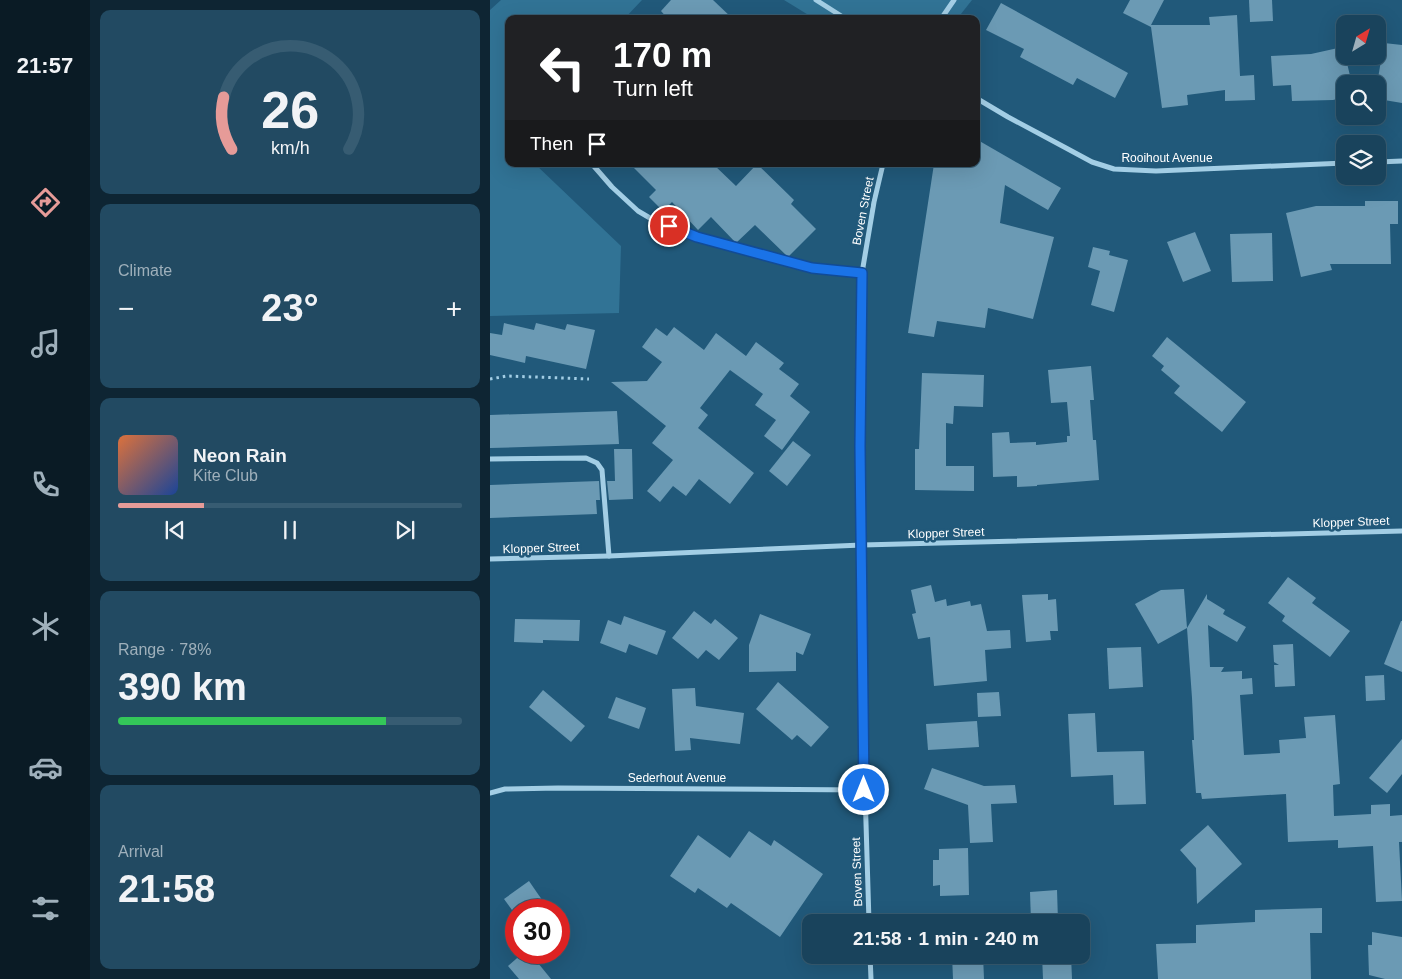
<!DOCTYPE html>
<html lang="en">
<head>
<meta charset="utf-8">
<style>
	body { margin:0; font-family:Helvetica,sans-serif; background:#224a62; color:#f1f3f6; height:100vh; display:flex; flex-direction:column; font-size:19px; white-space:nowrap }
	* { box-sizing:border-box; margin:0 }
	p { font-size:16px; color:#9fb0bb }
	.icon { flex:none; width:28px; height:28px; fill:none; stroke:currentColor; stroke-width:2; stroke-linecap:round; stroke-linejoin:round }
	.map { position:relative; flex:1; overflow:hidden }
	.details { display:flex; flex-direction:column; gap:10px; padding:10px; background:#0e2533; width:400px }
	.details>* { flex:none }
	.top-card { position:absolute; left:15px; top:15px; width:475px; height:152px; border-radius:10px; box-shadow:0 5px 20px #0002,0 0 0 1px #375c72; background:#202124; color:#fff; overflow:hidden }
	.needle { width:32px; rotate:37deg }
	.fabs { position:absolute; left:846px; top:15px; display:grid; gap:10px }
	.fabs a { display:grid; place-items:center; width:50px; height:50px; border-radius:10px; background:#19435c; box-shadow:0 5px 20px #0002,0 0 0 1px #375c72; font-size:25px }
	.speed { position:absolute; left:15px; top:899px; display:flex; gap:10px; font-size:25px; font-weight:700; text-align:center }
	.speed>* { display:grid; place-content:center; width:65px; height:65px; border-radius:50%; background:#19435c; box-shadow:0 5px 20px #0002,0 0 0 1px #375c72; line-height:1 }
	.speed .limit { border:8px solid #d22; background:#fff; color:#111 }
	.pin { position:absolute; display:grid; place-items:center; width:42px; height:42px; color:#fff; margin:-21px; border:2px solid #fff; border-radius:50%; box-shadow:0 1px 5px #0007 }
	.me { position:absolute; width:55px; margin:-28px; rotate:0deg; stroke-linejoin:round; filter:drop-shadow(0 0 4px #0008) }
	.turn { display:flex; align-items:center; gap:18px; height:105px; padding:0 25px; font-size:22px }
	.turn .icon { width:65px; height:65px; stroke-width:2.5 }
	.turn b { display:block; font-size:35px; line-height:42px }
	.then { display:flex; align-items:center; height:48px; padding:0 25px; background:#0003; gap:10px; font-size:19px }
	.big { font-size:38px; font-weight:800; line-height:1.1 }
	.details .widget { flex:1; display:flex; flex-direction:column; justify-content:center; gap:8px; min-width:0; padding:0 18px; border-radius:10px; background:#224a62 }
	.details .dial { align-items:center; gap:0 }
	.dial svg { height:130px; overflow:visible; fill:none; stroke:#375c72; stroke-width:7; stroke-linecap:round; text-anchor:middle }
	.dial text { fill:#f1f3f6; stroke:none }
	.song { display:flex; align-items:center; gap:15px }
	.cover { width:60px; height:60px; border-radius:8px; background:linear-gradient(135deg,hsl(20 70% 55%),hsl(220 70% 35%)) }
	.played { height:5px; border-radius:2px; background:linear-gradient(90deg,#e69b98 25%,#375c72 25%) }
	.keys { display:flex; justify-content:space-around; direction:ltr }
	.heat { display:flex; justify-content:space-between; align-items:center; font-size:28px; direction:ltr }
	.charge { height:8px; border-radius:4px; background:linear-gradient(90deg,#34c759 78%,#375c72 0) }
	.trip { position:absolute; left:312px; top:914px; width:288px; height:50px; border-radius:10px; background:#19435c; box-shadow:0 5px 20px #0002,0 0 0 1px #375c72; font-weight:800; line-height:50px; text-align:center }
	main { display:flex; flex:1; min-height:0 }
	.menu { display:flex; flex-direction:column; width:90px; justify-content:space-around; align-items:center; background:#0a1b25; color:#9fb0bb }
	.menu .icon { width:35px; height:35px }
	.menu .on { color:#e69b98 }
	.menu b { font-size:22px; color:#f1f3f6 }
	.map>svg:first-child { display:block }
</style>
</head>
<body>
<main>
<nav class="menu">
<b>21:57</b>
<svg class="icon on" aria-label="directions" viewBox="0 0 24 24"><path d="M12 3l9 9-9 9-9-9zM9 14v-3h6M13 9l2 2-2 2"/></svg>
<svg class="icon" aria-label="music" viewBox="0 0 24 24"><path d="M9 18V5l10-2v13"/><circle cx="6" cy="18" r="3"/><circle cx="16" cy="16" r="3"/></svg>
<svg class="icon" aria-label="phone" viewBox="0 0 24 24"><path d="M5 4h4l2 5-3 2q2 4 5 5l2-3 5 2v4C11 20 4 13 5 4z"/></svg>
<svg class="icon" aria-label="climate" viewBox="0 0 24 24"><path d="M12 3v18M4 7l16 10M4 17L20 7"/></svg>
<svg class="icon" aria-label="car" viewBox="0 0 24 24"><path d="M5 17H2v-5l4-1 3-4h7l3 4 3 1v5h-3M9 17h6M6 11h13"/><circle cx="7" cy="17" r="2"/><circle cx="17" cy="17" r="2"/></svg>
<svg class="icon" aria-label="filters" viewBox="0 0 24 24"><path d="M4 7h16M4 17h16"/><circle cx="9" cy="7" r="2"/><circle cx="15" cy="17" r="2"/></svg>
</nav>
<section class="details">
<div class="widget dial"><svg viewBox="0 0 100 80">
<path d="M14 69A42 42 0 1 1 86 69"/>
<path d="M14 69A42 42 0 0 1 9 37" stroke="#e69b98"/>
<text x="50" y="56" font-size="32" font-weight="700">26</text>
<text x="50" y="72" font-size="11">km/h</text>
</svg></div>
<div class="widget"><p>Climate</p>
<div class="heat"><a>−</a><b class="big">23°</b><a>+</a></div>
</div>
<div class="widget">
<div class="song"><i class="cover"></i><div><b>Neon Rain</b><p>Kite Club</p></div></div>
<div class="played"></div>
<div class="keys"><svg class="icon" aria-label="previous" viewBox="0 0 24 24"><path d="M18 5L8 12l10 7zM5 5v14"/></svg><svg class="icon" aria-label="pause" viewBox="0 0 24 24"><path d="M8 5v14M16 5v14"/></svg><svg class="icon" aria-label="next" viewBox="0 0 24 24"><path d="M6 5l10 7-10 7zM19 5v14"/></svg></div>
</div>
<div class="widget"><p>Range · 78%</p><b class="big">390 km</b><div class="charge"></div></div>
<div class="widget"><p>Arrival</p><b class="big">21:58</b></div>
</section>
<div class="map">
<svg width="912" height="979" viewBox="0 0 912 979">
	<rect width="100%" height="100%" fill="#21597a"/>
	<!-- green -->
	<g fill="#317395">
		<polygon points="11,0 152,0 134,19 19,19 19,164 45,164 131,246 129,313 0,316 0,10"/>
		<polygon points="294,0 482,0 467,19 325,19"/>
	</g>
	<!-- building -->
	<g fill="#6b9ab4">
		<polygon points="181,0 223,0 243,19 178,19 171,11"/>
		<polygon points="640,0 674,0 661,25 720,25 719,17 747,15 750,76 764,75 765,100 735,101 735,90 697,95 698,105 672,108 661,27 633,13"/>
		<polygon points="759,0 782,0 783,21 760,22"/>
		<polygon points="511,3 638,73 625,98 587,78 583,85 530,57 534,49 496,30"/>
		<polygon points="894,43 912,45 912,103 888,99 887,84"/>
		<polygon points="848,48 851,60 856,59 862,84 855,84 855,97 843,100 802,101 801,85 783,86 781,56 821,54"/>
		<polygon points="486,139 571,188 558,210 515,185 510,223 564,237 543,319 498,308 495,328 447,321 444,337 418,333 444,164 486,164"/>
		<polygon points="140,164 223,164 246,186 267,164 304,200 301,204 326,229 298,257 265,225 246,243 221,217 208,230 182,202 173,211 159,197 166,190"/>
		<polygon points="875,201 908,201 908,224 900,224 901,264 840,264 842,270 811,277 796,213 826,206 875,206"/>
		<polygon points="705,232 721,271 693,282 677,242"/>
		<polygon points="782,233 783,281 742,282 740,234"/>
		<polygon points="603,247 620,251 619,255 638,260 624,312 601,305 610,271 598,267"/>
		<polygon points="14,323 44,330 46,323 75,330 77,324 105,330 96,369 36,356 35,363 0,355 0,333 12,335"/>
		<polygon points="184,327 214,350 226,333 256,356 266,342 294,363 289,369 309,384 300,396 320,412 292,450 274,436 286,420 265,405 273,394 240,370 210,408 218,415 208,428 264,473 240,504 209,479 196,496 183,486 170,502 157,491 183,460 162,443 176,426 121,382 157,381 172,362 152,347 166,328 177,336"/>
		<polygon points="677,337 756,402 732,432 684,393 690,386 671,370 674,366 662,356"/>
		<polygon points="601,366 604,400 600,400 603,440 606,440 609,480 547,485 547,486 527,487 527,476 503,477 502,433 519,432 520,443 546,442 546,445 577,442 577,436 580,436 577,402 561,403 558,370"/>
		<polygon points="432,373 494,375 493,407 464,406 463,424 456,423 456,466 484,466 484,491 425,490 425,449 429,449"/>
		<polygon points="127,411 129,444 0,448 0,415"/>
		<polygon points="303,441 321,455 297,486 279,471"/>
		<polygon points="124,449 142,449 143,499 119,500 117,481 125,481"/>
		<polygon points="109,481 110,500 106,500 107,514 0,518 0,485"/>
		<polygon points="798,577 826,598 822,603 860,631 840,657 792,621 795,616 778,603"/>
		<polygon points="441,585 445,602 456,599 457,606 480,601 481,606 491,604 497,631 520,630 521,648 495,650 497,681 444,686 440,637 428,639 422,614 426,613 421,590"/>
		<polygon points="694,589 697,628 668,644 645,604 671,590"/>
		<polygon points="558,594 558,600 566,599 568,631 560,631 561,640 536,642 532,595"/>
		<polygon points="717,594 717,599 735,610 733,614 756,627 747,642 718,625 720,667 734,667 731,672 752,671 752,679 762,678 763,694 750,695 754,755 790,753 789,740 816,738 814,717 845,715 850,784 843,785 844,816 881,814 881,805 900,804 900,816 912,815 912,842 909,842 912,901 886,902 883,846 848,848 848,840 798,842 796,794 712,799 711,793 706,793 702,740 704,740 702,698 697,628"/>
		<polygon points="204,611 221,624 225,619 248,638 229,660 216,650 208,659 182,638"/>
		<polygon points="270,614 321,634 313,655 306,652 306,671 259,672 259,645"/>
		<polygon points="134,616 176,631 167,655 139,644 136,653 110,643 118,620 131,625"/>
		<polygon points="25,619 90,620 89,641 53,640 53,643 24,642"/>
		<polygon points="911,621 912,621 912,672 894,664"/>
		<polygon points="803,644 805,686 785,687 784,665 789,665 784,662 783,645"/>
		<polygon points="651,647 653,687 619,689 617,648"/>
		<polygon points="894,675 895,700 876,701 875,676"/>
		<polygon points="288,682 339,727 321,747 307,735 302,740 266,709"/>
		<polygon points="205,688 206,706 254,713 250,744 200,738 201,750 185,751 182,689"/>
		<polygon points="53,690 95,726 81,742 39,707"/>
		<polygon points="509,692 511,716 488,717 487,693"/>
		<polygon points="126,697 156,708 149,729 118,718"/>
		<polygon points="605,713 607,752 654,751 656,804 624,805 623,775 581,777 578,714"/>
		<polygon points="487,721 489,747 438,750 436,724"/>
		<polygon points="912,739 912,774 897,793 879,778"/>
		<polygon points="442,768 494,786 525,785 527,803 501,804 503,842 480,843 478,805 434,789"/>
		<polygon points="718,825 752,864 707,904 706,868 690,850"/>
		<polygon points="259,831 281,846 284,840 333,874 290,937 241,903 237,908 208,888 205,893 180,876 208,835 240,858"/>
		<polygon points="478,848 479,895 450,896 450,885 443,886 443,860 449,860 449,849"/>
		<polygon points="39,881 59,910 22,910 14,899"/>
		<polygon points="567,890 568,921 541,922 540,892"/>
		<polygon points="832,908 832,933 820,933 821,979 668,979 666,944 706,943 706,925 765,922 765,910"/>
		<polygon points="882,932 912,937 912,979 895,979 879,975 878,945 882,945"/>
		<polygon points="34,952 39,952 61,979 29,979 18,966"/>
		<polygon points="462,955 493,955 494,979 463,979"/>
		<polygon points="552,955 581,955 582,979 553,979"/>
	</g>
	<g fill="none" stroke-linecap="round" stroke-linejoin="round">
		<!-- path -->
		<polyline stroke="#a3cee5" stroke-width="3" stroke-dasharray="2.5 4" stroke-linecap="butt" points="0,379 17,376 99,379"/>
		<!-- street -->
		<g stroke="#a3cee5" stroke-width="5">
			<polyline points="326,0 356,19"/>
			<polyline points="451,19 464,0"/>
			<polyline points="486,98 518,117 576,148 602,162 624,169 666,171 855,163"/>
			<polyline points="888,162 912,161"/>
			<polyline points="102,164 122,187 148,211 165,221 207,237 322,268 372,273"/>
			<polyline points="0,459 96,458 107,463 112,470 119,556"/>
			<polyline points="0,559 119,556 372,545 912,531"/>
			<polyline points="0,793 15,789 68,788 375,790"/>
			<polyline points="379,922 375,790 370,446 372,273 384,202 393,164"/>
			<polyline points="380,955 381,979"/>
		</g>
	</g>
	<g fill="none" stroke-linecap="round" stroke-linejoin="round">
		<!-- route casing -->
		<g stroke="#114b97" stroke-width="12">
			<polyline id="route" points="179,226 207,237 322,268 372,273 370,446 374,790"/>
		</g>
		<!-- route -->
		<use href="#route" stroke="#1a73e8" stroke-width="9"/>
	</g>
	<g text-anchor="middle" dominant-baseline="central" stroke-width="5" stroke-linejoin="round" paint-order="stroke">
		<!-- street labels -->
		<g font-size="12" fill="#fff" stroke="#21597a">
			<text x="677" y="158">Rooihout Avenue</text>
			<text transform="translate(373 211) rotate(-79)">Boven Street</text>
			<text transform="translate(861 522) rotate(-2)">Klopper Street</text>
			<text transform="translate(456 533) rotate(-2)">Klopper Street</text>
			<text transform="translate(51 548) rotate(-2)">Klopper Street</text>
			<text x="187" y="778">Sederhout Avenue</text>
			<text transform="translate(367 872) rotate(-92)">Boven Street</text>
		</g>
	</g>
</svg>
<div class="fabs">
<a><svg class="needle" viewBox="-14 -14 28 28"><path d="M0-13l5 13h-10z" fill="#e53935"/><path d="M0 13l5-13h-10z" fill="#9fb0bb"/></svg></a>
<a><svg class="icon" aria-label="search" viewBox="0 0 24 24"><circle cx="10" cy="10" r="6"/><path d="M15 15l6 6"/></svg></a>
<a><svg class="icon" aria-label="layers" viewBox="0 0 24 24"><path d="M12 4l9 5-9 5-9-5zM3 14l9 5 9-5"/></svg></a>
</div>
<div class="speed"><div class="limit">30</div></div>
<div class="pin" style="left:179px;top:226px;background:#d93025"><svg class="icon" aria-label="arrive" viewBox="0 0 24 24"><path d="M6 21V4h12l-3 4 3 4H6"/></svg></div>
<svg class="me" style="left:374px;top:790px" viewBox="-20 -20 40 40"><circle r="17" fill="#1a73e8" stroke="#fff" stroke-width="3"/><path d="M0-11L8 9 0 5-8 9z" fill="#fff"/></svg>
<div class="trip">21:58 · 1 min · 240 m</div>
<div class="top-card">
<div class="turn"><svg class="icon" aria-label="left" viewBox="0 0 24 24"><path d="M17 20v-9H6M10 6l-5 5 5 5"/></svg><div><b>170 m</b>Turn left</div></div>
<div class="then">Then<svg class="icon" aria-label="arrive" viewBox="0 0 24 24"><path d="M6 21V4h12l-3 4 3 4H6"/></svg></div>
</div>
</div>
</main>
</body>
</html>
